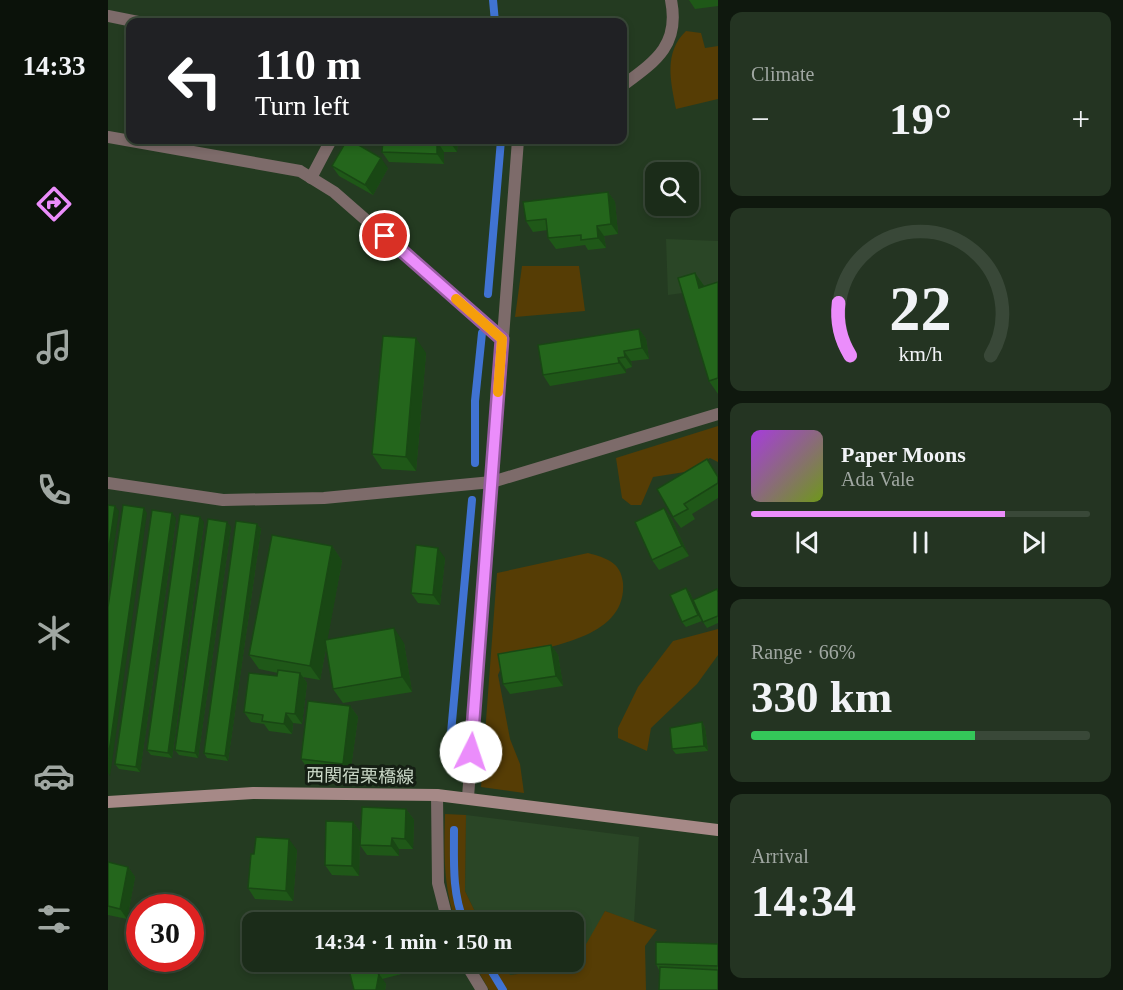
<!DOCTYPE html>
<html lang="en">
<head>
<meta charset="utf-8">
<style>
	body { margin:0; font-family:"Times New Roman","Noto Sans JP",serif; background:#243422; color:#f1f3f6; height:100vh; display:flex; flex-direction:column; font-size:22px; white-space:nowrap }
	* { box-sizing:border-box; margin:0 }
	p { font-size:20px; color:#a0a7a2 }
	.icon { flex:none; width:33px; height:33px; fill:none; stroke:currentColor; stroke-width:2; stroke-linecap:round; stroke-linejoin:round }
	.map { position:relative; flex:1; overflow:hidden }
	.details { display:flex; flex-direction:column; gap:12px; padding:12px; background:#0f180e; width:405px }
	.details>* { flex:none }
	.banner { position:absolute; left:18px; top:18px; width:501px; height:126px; border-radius:12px; box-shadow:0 3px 9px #0003,0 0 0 2px #394838; background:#202124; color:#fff; overflow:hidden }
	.tools { position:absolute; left:537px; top:162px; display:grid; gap:12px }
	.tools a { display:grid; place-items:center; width:54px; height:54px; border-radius:12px; background:#1b2c19; box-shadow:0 3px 9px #0003,0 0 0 2px #394838; font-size:30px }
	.speed { position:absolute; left:18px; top:894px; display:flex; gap:12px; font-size:30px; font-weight:700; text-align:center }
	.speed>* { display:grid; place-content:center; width:78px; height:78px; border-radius:50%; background:#1b2c19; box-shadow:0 3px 9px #0003,0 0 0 2px #394838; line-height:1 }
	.speed .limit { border:9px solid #d22; background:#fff; color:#111 }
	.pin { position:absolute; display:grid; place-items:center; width:51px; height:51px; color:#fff; margin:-26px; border:3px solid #fff; border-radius:50%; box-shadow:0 2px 6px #0007 }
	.me { position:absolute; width:66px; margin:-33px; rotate:4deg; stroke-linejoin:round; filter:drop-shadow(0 0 4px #0008) }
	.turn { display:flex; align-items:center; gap:21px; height:126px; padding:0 30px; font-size:27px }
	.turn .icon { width:78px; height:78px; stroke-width:2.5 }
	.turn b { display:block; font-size:42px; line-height:51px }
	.big { font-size:45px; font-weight:800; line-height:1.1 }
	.details .tile { flex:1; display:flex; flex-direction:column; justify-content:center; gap:9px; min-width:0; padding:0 21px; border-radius:12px; background:#243422 }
	.details .dial { align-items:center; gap:0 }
	.dial svg { height:156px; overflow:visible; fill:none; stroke:#394838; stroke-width:7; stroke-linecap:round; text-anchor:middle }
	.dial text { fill:#f1f3f6; stroke:none }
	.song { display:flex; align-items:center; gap:18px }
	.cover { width:72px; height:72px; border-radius:9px; background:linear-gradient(135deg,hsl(280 70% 55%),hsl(80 70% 35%)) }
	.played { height:6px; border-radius:3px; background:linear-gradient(90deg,#eb8dfb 75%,#394838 75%) }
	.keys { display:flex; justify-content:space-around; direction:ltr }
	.heat { display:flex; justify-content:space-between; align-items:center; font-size:33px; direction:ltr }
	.charge { height:9px; border-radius:4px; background:linear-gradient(90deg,#34c759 66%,#394838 0) }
	.trip { position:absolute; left:134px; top:912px; width:342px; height:60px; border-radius:12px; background:#1b2c19; box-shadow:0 3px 9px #0003,0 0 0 2px #394838; font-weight:800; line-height:60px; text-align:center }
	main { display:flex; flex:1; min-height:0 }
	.menu { display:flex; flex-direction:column; width:108px; justify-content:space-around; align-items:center; background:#0b120a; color:#a0a7a2 }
	.menu .icon { width:42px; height:42px }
	.menu .selected { color:#eb8dfb }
	.menu b { font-size:27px; color:#f1f3f6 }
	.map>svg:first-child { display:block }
</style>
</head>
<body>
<main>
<nav class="menu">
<b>14:33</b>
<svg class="icon selected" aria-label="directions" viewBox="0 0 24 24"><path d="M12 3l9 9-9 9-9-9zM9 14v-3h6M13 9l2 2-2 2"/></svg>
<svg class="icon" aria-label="music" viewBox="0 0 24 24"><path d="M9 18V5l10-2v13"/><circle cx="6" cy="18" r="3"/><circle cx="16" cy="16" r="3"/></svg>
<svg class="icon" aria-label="phone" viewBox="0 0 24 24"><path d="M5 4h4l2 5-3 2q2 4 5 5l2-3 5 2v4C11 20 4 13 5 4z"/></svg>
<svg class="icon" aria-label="climate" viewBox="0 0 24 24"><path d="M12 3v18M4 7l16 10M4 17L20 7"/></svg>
<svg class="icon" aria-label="car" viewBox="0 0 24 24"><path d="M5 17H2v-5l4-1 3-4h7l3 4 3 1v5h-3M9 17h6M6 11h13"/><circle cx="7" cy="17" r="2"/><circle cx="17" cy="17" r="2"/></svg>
<svg class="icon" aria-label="filters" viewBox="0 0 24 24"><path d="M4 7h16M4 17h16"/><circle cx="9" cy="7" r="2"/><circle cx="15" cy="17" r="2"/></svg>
</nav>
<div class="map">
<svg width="610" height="990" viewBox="0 0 610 990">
	<rect width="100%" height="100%" fill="#243b21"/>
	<!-- built -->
	<g fill="#2a4626">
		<polygon points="558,239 610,241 610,387 575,293 560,295"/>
		<polygon points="358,815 531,837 526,923 497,911 474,966 401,975 394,962 465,962 465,922 372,922 357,891"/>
	</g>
	<!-- green -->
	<g fill="#563d05">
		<path d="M578,31l15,2 4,15 13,-2v53l-42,10c-5,-27 -13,-56 10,-78z"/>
		<polygon points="414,266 471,266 477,311 407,317"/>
		<polygon points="610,426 610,462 602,458 577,472 545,477 533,505 523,505 514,498 508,458"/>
		<path d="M480,553c18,5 33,9 35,30 4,56 -76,63 -118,75l-7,17 12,64 10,25 4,29 -43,-6 16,-214z"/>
		<polygon points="610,629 610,655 589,684 543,728 539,751 510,738 510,728 530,687 565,641"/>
		<path d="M337,814l21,1 -1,76 15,31h-24c-13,-36 -12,-70 -11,-108z"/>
		<polygon points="497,911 549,930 537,946 538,990 381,990 365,962 394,962 402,975 474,966 473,953"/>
	</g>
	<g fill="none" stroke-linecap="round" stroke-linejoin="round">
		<!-- stream -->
		<g stroke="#4073d2" stroke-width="8">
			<polyline points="385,0 387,22"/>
			<polyline points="380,294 393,140"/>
			<polyline points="367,463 367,401 374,333"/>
			<polyline points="341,755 364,500"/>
			<path d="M346,830c0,33 -2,62 10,92"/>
			<polyline points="378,962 395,990"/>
		</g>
		<!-- minor -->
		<g stroke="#7d6b6a" stroke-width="12">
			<polyline points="0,16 30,22"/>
			<path d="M514,86c34,-25 58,-41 49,-86"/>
			<polyline points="0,137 192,171 226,192 394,339"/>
			<polyline points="203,178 223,140"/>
			<polyline points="0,483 115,500 216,498 384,482 610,414"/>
			<polyline points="329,795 330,883 340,922"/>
			<polyline points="360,797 410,140"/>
			<polyline points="357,962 374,990"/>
		</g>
		<!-- secondary -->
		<polyline stroke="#a68987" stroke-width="12" points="0,802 145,793 329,795 610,830"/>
	</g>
	<!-- wall -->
	<g fill="#1f5818">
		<polygon points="581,0 610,0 610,6 587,9"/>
		<polygon points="275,140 350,140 349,152 336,152 336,164 281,162 274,152"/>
		<polygon points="224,166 280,168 265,195 231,176"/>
		<polygon points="500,192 507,202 510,234 496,236 498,248 480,250 477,245 448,249 440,238 440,230 425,232 418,221"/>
		<polygon points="587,273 596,286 610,282 610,394 601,381"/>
		<polygon points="531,329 538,339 541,359 523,361 524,367 518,369 518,373 442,386 435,375"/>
		<polygon points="318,353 308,471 274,469 264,454"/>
		<polygon points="599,459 610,476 610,498 584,514 587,519 573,528 565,517"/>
		<polygon points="556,508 563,518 581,556 551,570 544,560"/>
		<polygon points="68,518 32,772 11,769 7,764"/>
		<polygon points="96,522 64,758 43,755 39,750"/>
		<polygon points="149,524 153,529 120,761 99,758 96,753"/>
		<polygon points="123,527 90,758 71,755 67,750"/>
		<polygon points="224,546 234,561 219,640 296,643 304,692 235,703 225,689 218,648 212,680 195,677 199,683 194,724 185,723 184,734 161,731 156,724 143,722 136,712 169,676 170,673 151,669 141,655"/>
		<polygon points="337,558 332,605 310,603 303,593"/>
		<polygon points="578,588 582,593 594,621 578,627 574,622"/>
		<polygon points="609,589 610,591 610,623 599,628 595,622"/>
		<polygon points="443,645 450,655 455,686 402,694 395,684"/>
		<polygon points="242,706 250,717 242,774 200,769 193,759"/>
		<polygon points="594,722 597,728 600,751 568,754 564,749"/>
		<polygon points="298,809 306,820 305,849 291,849 291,856 259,855 252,845"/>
		<polygon points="245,822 252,832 251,876 224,875 217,865"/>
		<polygon points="189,850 185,901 147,899 140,888"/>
		<polygon points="0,862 20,867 27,877 19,919 0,915"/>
		<polygon points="610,944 610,990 551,970 548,964"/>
		<polygon points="239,962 262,962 264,970 269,973 266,969 264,962 324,962 325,966 274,979 278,984 277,990 246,990"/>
	</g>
	<!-- shaded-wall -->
	<g fill="#194714">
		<polygon points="342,140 350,140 349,152 342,142"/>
		<polygon points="329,141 336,152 336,164 329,154"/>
		<polygon points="273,158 280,168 265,195 257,185"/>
		<polygon points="500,192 507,202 510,234 503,224"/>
		<polygon points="489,226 496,236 498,248 490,238"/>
		<polygon points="587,273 599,290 591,288"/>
		<polygon points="531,329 538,339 541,359 534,348"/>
		<polygon points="308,338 318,353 308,471 298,457"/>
		<polygon points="516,351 523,361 524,367 517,357"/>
		<polygon points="510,358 518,369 518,373 511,363"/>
		<polygon points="7,506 11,511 0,586 0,554"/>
		<polygon points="36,508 39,513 2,776 0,773 0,759"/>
		<polygon points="556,508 563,518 581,556 574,546"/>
		<polygon points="64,513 68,518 32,772 28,767"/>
		<polygon points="92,517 96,522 64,758 60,753"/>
		<polygon points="119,522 123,527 90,758 87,753"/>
		<polygon points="149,524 153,529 120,761 117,756"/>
		<polygon points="224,546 234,561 212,680 202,666"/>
		<polygon points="330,548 337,558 332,605 325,595"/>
		<polygon points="578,588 582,593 594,621 590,615"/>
		<polygon points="286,628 296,643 304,692 294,677"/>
		<polygon points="443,645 450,655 455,686 448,676"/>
		<polygon points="192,673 199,683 194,724 187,714"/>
		<polygon points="242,706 250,717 242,774 235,764"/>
		<polygon points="178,713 185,723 184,734 176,724"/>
		<polygon points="594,722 597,728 600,751 596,746"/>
		<polygon points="298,809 306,820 305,849 297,839"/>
		<polygon points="245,822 252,832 251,876 244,866"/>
		<polygon points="284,838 291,849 291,856 283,846"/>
		<polygon points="181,839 189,850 185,901 178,891"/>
		<polygon points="20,867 27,877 19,919 12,909"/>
		<polygon points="257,962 262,962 266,978 259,968"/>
		<polygon points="271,974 278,984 277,990 268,990"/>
	</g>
	<!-- building -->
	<g fill="#24661c" stroke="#194714" stroke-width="1.5">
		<polygon points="239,140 242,140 273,158 257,185 224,166"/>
		<polygon points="275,140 342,140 342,142 329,141 329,154 274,152"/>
		<polygon points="500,192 503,224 489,226 490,238 473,240 473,235 440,238 438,219 418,221 415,202"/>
		<polygon points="587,273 591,288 610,282 610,378 601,381 570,278"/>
		<polygon points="531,329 534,348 516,351 517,357 510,358 511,363 435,375 430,345"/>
		<polygon points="275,336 308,338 298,457 264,454"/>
		<polygon points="599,459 610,477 610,483 576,504 580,509 565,517 549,489"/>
		<polygon points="0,505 7,506 0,554"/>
		<polygon points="15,505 36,508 0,759 0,607"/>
		<polygon points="556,508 574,546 544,560 527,522"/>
		<polygon points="44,510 64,513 28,767 7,764"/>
		<polygon points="72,514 92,517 60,753 39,750"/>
		<polygon points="100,519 119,522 87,753 67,750"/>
		<polygon points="128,521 149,524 117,756 96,753"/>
		<polygon points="164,535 224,546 202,666 141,655"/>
		<polygon points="308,545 330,548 325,595 303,593"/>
		<polygon points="578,588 590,615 574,622 562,595"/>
		<polygon points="609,589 610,592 610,616 595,622 585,600"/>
		<polygon points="286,628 294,677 225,689 217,640"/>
		<polygon points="443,645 448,676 395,684 390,654"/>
		<polygon points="170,670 192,673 187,714 178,713 176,724 154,721 155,715 136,712 141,673 169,676"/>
		<polygon points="200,701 242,706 235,764 193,759"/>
		<polygon points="594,722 596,746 564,749 562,728"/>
		<polygon points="254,807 298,809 297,839 284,838 283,846 252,845"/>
		<polygon points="218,821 245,822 244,866 217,865"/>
		<polygon points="148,837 181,839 178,891 140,888 143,854 146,854"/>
		<polygon points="0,862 20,867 12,909 0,906"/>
		<polygon points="548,942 610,944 610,966 548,964"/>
		<polygon points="239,962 257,962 259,968 271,974 268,990 246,990"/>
		<polygon points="264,962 294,962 266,969"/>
		<polygon points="552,967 610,970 610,990 551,990"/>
	</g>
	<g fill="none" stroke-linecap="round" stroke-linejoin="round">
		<!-- route casing -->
		<g stroke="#995ca3" stroke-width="15">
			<polyline id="route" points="277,236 394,339 363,752"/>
		</g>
		<!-- route -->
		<use href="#route" stroke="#eb8dfb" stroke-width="10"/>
		<!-- slow -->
		<polyline stroke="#f59e0b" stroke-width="10" points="348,299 394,339 390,392"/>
	</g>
	<g text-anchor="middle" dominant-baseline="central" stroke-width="6" stroke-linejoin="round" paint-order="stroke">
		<!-- street labels -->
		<g font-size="18" fill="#cad8c7" stroke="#151f14">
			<text transform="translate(252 776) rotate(1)">西関宿栗橋線</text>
		</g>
	</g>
</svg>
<div class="tools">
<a><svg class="icon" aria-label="search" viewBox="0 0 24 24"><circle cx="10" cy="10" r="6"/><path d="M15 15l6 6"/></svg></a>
</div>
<div class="speed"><div class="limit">30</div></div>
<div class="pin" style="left:277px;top:236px;background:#d93025"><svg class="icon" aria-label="arrive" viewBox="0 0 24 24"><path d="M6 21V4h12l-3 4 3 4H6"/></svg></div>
<svg class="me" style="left:363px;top:752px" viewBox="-20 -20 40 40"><circle r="19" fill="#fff"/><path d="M0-13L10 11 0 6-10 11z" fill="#eb8dfb"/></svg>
<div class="trip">14:34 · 1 min · 150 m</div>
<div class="banner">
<div class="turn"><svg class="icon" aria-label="left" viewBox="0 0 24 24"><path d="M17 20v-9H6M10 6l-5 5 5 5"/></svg><div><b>110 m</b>Turn left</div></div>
</div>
</div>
<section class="details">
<div class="tile"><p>Climate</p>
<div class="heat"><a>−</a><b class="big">19°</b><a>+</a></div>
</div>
<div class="tile dial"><svg viewBox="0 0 100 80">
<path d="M14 69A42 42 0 1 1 86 69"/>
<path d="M14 69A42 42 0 0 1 8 42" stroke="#eb8dfb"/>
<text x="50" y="56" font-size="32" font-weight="700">22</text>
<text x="50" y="72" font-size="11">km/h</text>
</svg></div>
<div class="tile">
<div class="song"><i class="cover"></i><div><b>Paper Moons</b><p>Ada Vale</p></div></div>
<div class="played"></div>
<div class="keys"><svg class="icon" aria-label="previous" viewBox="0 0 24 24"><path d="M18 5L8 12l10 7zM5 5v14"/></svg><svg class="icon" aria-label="pause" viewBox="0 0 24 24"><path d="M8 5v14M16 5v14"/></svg><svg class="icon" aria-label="next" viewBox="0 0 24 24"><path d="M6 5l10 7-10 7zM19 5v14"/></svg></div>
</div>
<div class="tile"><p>Range · 66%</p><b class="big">330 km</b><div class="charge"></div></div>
<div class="tile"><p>Arrival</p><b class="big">14:34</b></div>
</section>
</main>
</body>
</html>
